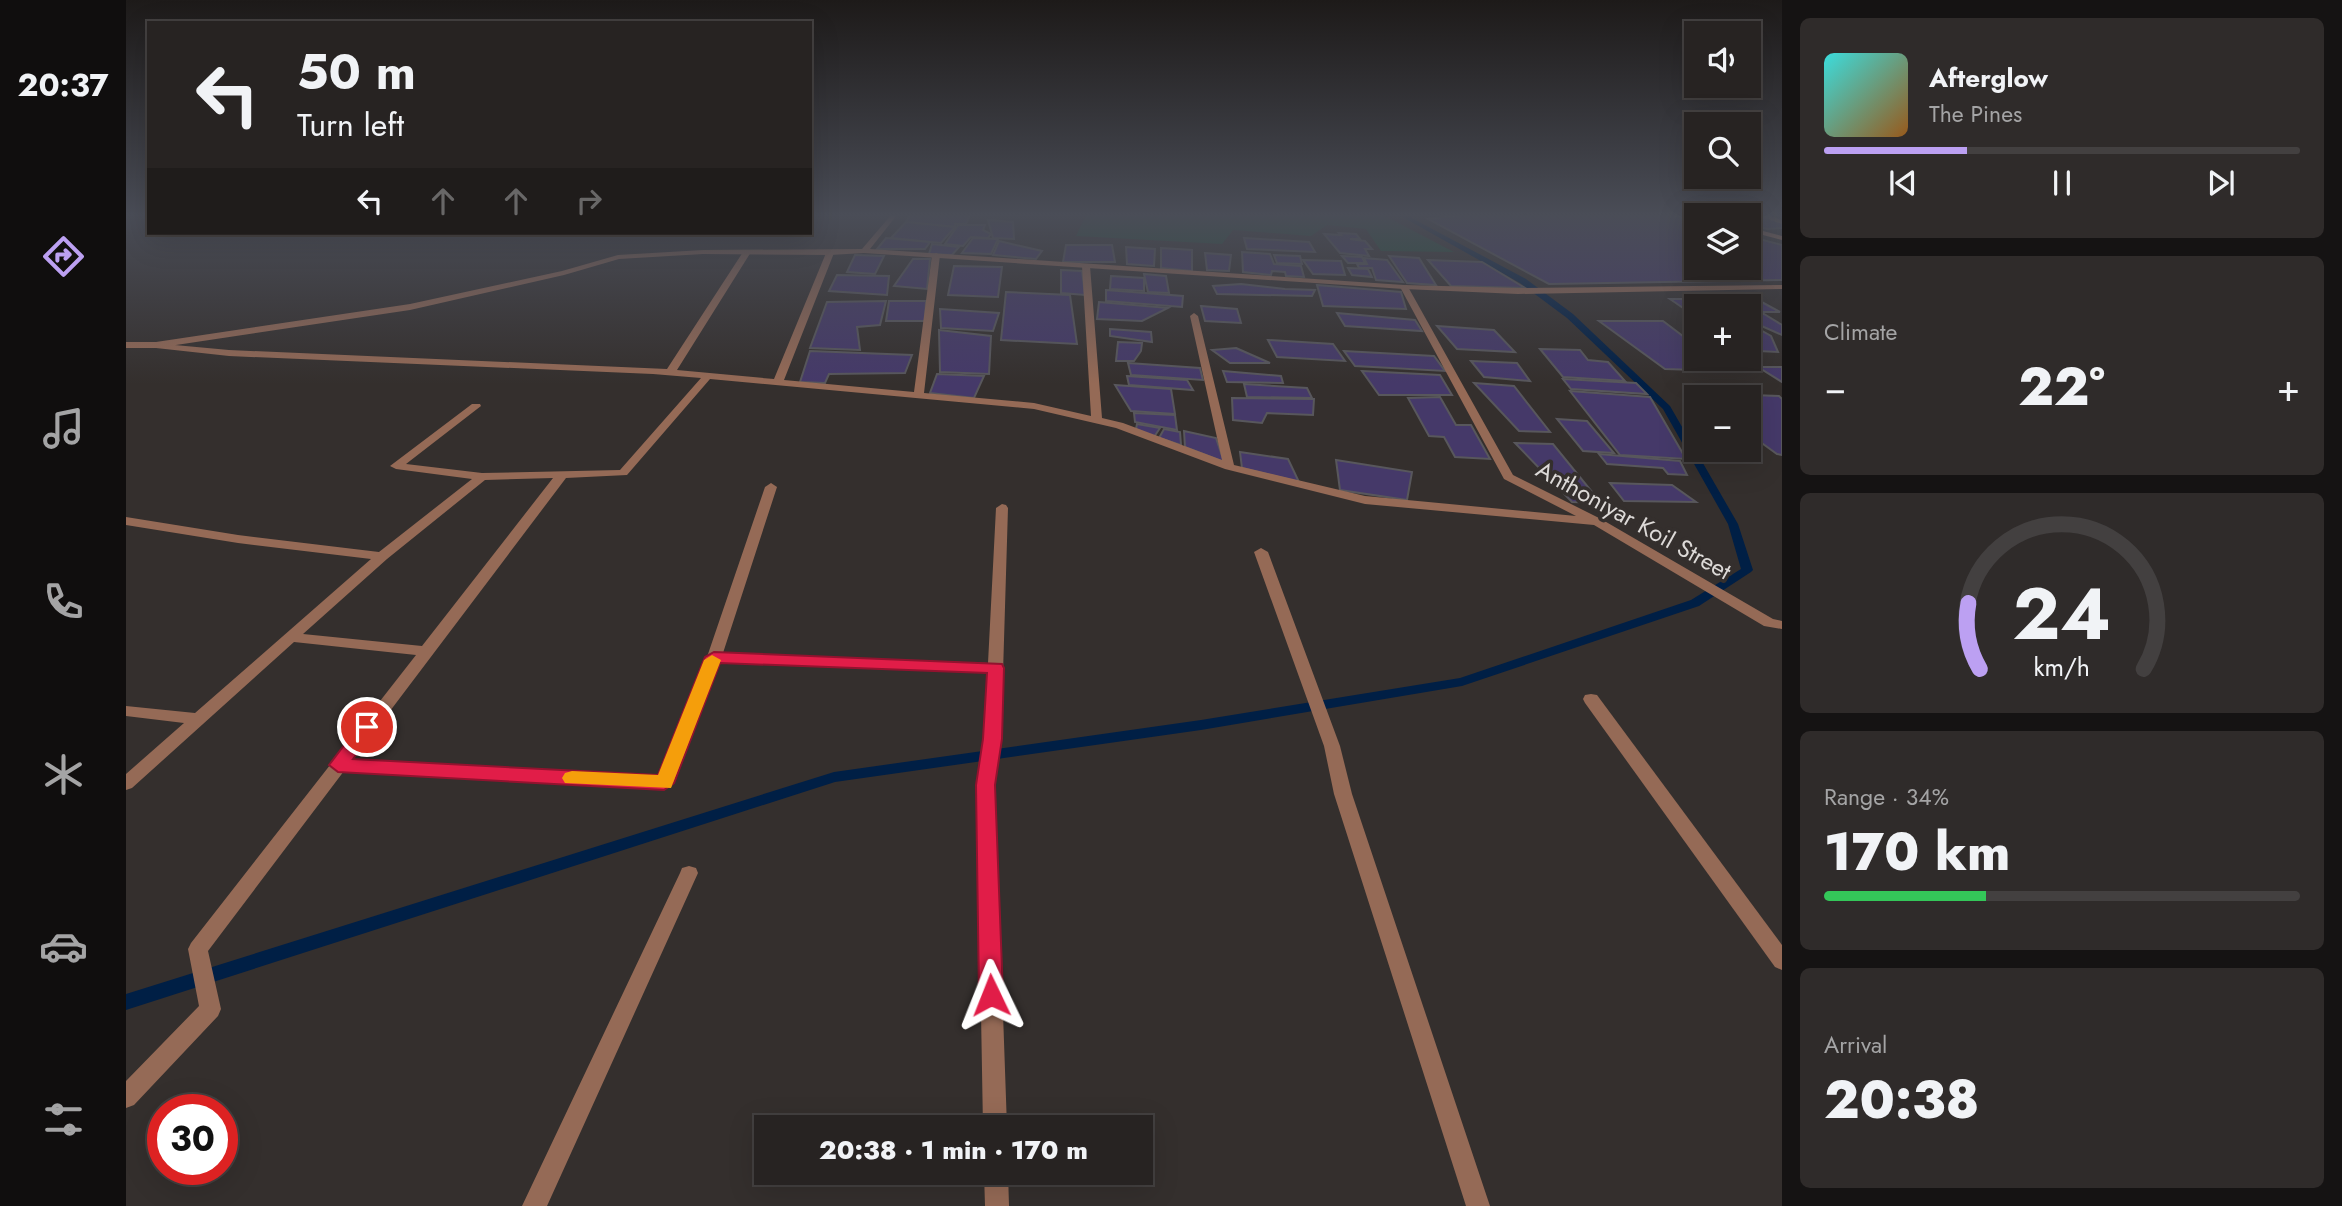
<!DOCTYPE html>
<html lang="en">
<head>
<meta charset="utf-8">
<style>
	body { margin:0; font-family:Jost,sans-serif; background:#2f2b2a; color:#f1f3f6; height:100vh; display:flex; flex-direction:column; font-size:26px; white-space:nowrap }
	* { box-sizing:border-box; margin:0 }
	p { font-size:23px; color:#a4a4a5 }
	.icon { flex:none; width:38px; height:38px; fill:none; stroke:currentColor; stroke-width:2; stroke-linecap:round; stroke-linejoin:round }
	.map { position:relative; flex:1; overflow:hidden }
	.details { display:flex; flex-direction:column; gap:18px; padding:18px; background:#151313; width:560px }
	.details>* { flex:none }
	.hud { position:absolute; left:21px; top:21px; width:665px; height:214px; border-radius:0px; box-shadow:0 7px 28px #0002,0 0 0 2px #434040; background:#272322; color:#f1f3f6; overflow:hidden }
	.tools { position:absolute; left:1558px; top:21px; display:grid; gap:14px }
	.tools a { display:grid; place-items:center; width:77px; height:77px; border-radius:0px; background:#272322; box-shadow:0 7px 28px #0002,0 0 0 2px #434040; font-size:35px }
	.speed { position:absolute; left:21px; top:1094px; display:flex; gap:14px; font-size:35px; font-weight:700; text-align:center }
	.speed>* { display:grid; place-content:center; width:91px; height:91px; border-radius:50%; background:#272322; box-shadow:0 7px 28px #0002,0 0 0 2px #434040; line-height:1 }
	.speed .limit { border:10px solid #d22; background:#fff; color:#111 }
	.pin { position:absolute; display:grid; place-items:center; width:60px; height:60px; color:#fff; margin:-30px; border:4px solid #fff; border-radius:50%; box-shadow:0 2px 7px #0007 }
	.me { position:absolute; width:77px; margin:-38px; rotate:358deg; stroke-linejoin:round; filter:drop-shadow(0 0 5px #0008) }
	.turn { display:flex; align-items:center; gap:24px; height:147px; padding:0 35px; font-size:32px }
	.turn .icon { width:91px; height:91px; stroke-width:2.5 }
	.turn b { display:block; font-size:49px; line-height:60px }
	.lanes { display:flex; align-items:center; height:66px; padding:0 35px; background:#0003; justify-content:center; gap:35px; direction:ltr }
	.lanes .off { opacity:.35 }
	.big { font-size:52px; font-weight:800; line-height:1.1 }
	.details .tile { flex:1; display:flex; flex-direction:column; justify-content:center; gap:10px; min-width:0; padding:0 24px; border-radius:10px; background:#2f2b2a }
	.details .dial { align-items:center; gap:0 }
	.dial svg { height:182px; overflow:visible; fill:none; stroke:#434040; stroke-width:7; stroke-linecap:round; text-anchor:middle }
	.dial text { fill:#f1f3f6; stroke:none }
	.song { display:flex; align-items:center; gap:21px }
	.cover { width:84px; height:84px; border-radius:10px; background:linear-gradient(135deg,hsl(180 70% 55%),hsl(30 70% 35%)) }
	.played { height:7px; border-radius:4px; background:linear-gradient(90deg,#bca0f2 30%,#434040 30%) }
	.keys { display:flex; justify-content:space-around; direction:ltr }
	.heat { display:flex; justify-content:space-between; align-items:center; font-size:38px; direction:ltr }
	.charge { height:10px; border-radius:5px; background:linear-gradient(90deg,#34c759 34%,#434040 0) }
	.trip { position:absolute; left:628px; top:1115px; width:399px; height:70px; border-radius:0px; background:#272322; box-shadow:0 7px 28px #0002,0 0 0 2px #434040; font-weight:800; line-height:70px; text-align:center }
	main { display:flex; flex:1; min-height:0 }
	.tab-bar { display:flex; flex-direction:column; width:126px; justify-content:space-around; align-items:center; background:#100e0e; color:#a4a4a5 }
	.tab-bar .icon { width:49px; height:49px }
	.tab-bar .selected { color:#bca0f2 }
	.tab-bar b { font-size:32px; color:#f1f3f6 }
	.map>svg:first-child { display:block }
</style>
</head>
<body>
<main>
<nav class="tab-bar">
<b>20:37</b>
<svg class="icon selected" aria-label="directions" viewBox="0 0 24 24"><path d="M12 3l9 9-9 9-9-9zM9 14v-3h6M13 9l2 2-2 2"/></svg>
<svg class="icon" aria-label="music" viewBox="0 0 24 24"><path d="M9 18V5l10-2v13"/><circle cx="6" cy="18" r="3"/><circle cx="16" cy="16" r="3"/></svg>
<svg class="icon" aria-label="phone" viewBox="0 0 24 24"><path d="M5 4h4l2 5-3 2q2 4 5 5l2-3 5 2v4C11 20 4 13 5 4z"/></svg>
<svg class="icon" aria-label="climate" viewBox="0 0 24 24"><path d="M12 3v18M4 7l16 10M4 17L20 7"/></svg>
<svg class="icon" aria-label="car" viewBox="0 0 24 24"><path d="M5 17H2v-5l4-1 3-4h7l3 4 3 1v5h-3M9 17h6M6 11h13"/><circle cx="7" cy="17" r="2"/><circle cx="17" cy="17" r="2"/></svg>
<svg class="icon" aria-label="filters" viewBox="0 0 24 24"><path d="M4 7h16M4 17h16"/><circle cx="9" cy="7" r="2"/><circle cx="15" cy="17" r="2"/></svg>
</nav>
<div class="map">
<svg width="1656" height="1206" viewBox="0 0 1656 1206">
	<rect width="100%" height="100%" fill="#342f2d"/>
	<!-- green -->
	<polygon fill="#1d4f36" points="960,215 1257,215 1328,252 1255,251 1240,229 1201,225 1185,236 1107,230 1096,244 950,236"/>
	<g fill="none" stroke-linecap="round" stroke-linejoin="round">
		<!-- stream -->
		<polygon fill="#001f45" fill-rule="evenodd" points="1273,215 1280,215 1400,279 1447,314 1544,406 1612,524 1627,570 1625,572 1573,606 1336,686 1075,730 709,782 0,1010 0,994 708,772 1075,720 1334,678 1565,600 1615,569 1602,524 1537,409 1441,318 1394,283"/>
	</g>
	<!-- building -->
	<g fill="#453969" stroke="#58575c" stroke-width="2">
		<polygon points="784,215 844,215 840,224 829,224 829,227 780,222"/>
		<polygon points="1337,215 1546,215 1570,221 1570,268 1622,268 1622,236 1656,245 1656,280 1423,284 1302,219"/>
		<polygon points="1593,215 1631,215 1656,223 1656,228 1641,229 1622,224 1622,215"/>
		<polygon points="862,220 887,222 888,239 867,238"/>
		<polygon points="780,222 829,227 815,243 765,238"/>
		<polygon points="832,225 859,225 857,230 865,234 862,238 845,237 837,246 819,244"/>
		<polygon points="1213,233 1230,234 1234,239 1224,239 1239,241 1246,249 1239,249 1243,256 1214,253 1198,234 1215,235"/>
		<polygon points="760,238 804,242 799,249 751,249"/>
		<polygon points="847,238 872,239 865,254 836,253"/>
		<polygon points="1118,238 1183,242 1189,252 1121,249"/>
		<polygon points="873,241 916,251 910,259 867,255"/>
		<polygon points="806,244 833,247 826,255 803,254"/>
		<polygon points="940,245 986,245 989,262 937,262"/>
		<polygon points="1000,247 1029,249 1028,266 1001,264"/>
		<polygon points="1035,248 1066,250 1066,271 1035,268"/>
		<polygon points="1116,252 1144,254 1148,264 1175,266 1178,277 1160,276 1159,272 1146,271 1145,275 1117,272"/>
		<polygon points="1079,253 1105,255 1103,271 1081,270"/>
		<polygon points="729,255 758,256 749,274 721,272"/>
		<polygon points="1148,255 1174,256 1176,264 1151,263"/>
		<polygon points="1216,256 1236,257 1239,263 1222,263"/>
		<polygon points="1263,256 1293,258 1310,285 1281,283"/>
		<polygon points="1238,258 1261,260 1277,282 1250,280 1246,268 1233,268 1231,264 1241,264"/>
		<polygon points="787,259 804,259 801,289 768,286"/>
		<polygon points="1177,260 1215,261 1219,275 1187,274"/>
		<polygon points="1302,260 1356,262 1399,288 1325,286"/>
		<polygon points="828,266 876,267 872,297 822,295"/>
		<polygon points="1222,268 1242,269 1246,277 1226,275"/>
		<polygon points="935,270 956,271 959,295 935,293"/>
		<polygon points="1018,274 1040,276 1043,293 1022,292"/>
		<polygon points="711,275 763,276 761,295 703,291"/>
		<polygon points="985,276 1018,278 1018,291 984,289"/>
		<polygon points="1115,284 1159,289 1189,290 1186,296 1091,294 1087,286"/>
		<polygon points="1191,285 1275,292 1280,309 1197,306"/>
		<polygon points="980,290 1057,296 1056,307 980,301"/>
		<polygon points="880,292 944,295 951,344 875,340"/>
		<polygon points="1621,294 1654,312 1622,312 1622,306 1602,306 1581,296"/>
		<polygon points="1544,299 1575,299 1586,306 1570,306 1570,312 1563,312"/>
		<polygon points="760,301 754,325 731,327 734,350 684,348 701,302"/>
		<polygon points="763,301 800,301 799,321 760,321"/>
		<polygon points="973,302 1042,308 1016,321 971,319"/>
		<polygon points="1075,306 1111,309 1115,323 1079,321"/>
		<polygon points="814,309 873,313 867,331 815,328"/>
		<polygon points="1211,313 1289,320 1296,331 1219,326"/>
		<polygon points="1622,314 1638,314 1656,325 1656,335 1622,320"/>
		<polygon points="1473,321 1537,321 1570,346 1570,359 1586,359 1602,371 1539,369"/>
		<polygon points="1622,323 1645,336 1652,352 1632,351 1622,344"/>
		<polygon points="1311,326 1368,330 1389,352 1331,349"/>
		<polygon points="984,329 1025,332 1026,342 984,336"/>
		<polygon points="813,330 865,336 863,374 814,372"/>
		<polygon points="1142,340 1207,344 1219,361 1151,357"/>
		<polygon points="992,342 1016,343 1015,351 1008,361 990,361"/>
		<polygon points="1110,348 1144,363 1104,363 1086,350"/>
		<polygon points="1414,349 1454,350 1462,360 1482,362 1499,381 1437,377"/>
		<polygon points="684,351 786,355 779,373 703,374 699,383 674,382"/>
		<polygon points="1218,351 1308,356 1319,371 1229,366"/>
		<polygon points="1345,361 1391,363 1404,381 1358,377"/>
		<polygon points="1002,363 1074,368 1077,380 1005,375"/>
		<polygon points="1632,367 1656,367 1656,382"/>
		<polygon points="1097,371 1155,376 1157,383 1101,382"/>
		<polygon points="1236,371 1314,375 1326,395 1253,395"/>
		<polygon points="811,374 858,376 848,398 804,393"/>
		<polygon points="1001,376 1061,380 1067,390 1003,385"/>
		<polygon points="1437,379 1510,383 1521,394 1445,389"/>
		<polygon points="1348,383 1388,386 1424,432 1393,431"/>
		<polygon points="1118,384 1181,388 1186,398 1121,397"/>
		<polygon points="989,385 1045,389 1049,414 1005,411"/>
		<polygon points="1444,391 1524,397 1560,459 1494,455"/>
		<polygon points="1569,393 1653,396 1656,399 1656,455 1651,454 1622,433 1622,397 1574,397"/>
		<polygon points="1314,397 1330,425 1345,425 1364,459 1329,457 1318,437 1303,436 1282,398"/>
		<polygon points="1106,398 1188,399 1187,415 1141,413 1136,423 1107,420"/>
		<polygon points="1008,413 1049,415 1051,430 1009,422"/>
		<polygon points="1431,419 1461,421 1488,453 1457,451"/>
		<polygon points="1011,424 1034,428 1028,437 1010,429"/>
		<polygon points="1038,429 1054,432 1055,445 1033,438"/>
		<polygon points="1058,431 1090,438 1098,462 1059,447"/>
		<polygon points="1389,443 1427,444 1475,503 1446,502"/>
		<polygon points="1114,452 1162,459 1173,482 1116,468"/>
		<polygon points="1473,454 1554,461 1561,475 1542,474 1537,468 1481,464"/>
		<polygon points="1210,460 1286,472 1281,500 1214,490"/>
		<polygon points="1484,483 1546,485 1570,502 1498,501"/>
	</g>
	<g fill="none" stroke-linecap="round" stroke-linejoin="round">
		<!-- minor -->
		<g fill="#956a56" fill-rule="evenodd">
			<polygon points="1632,215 1641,215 1656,220 1656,224"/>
			<path d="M621,250l4,2 -74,118 97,9 52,-126 4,-2 4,2 -50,127 130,12 18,-137 4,-2 4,2 -16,138 110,10 57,13 -9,-150 4,-2 4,2 12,152 21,5 99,37 -32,-144 4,-3 4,3 36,149 131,31 211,20 -72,-37 -104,-192 7,-2 106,190 88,44 172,100 9,2v8l-18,-3 -170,-101 -229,-21 -140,-35 -109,-41 -82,-19 -324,-30 -83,96 -61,3 -213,282 306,16 48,-119 58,-170 6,-4 6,4 -54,166 265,10 8,-155 6,-4 4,1 2,3 -7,231 -6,46 12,342h-24l-6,-342 8,-46 3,-66 -268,-11 -46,121 -3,4 -6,2 -321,-18 -136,180 13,58 -3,7 -84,89 -8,3v-27l73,-75 -11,-57 3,-6 225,-288 -122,-13 -162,146 -6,2v-16l58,-51 -58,-7v-10l69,7 176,-154 -133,-16 -112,-18v-8l112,18 141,17 93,-73 -76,-10 -6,-3 82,-62h8l1,2 -75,58 76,9 138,-3 81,-92 -48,-4 -424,-18 -73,-8 -3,-1v-4l76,7 438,19 76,-117zM427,478l-131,168 -119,-12 84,-75 98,-79z"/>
			<polygon points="1135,548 1142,552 1214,746 1226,794 1364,1206 1340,1206 1208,794 1198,746 1128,552"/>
			<polygon points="1465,694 1471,695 1656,945 1656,970 1649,967 1459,703 1457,699 1459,695"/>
			<polygon points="563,866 570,868 572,873 421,1206 396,1206 554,873 556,868"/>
			<polygon points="858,1172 882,1172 883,1206 859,1206"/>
		</g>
		<!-- tertiary -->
		<polygon fill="#956a56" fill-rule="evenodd" points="765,215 771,215 744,249 1278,285 1392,288 1656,285 1656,289 1392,294 1278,289 738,253 704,255 577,254 493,259 438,275 284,310 30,348 0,348 0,342 30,342 284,304 436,271 492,255 577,250 736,249"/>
		<!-- secondary -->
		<polygon fill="#cd8969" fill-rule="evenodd" points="1622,227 1656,236 1656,240 1622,231"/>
	</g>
	<!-- sky -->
	<linearGradient id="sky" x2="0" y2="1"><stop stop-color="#1d1a19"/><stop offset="0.56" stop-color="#4a4d57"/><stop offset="1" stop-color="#4a4d57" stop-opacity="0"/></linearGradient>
	<rect width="1656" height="384" fill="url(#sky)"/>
	<!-- route -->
	<polygon fill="#e11d48" stroke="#92132f" stroke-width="2" points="588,652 876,664 878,668 876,739 869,785 877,995 874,1003 865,1006 857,1003 853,995 850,785 857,739 861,673 594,663 548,783 538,790 212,772 203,765 235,723 241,721 250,727 227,759 532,775 579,657"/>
	<!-- slow -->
	<polygon fill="#f59e0b" points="586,655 595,660 545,788 439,783 436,778 439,773 446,771 532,775 578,660"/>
	<g text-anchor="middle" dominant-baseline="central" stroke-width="7" stroke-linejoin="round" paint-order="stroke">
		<!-- street labels -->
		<g font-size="24" fill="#dddad8" stroke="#342f2d">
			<text transform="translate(1508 520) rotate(29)">Anthoniyar Koil Street</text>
		</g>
	</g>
</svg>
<div class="tools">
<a><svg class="icon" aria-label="sound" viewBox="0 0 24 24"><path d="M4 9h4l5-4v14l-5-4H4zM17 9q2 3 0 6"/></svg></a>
<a><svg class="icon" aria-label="search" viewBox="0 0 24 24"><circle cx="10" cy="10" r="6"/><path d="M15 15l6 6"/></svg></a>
<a><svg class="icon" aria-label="layers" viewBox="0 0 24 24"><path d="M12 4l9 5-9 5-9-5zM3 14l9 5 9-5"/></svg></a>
<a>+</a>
<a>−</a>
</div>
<div class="speed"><div class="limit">30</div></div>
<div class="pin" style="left:241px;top:727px;background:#d93025"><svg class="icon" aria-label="arrive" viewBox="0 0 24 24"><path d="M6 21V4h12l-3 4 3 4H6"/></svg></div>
<svg class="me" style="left:865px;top:995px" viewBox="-20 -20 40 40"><path d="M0-17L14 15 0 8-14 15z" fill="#e11d48" stroke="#fff" stroke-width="4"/></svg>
<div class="trip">20:38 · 1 min · 170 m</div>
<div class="hud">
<div class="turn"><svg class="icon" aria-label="left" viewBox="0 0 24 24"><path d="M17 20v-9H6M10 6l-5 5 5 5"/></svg><div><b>50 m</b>Turn left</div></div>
<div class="lanes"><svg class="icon" aria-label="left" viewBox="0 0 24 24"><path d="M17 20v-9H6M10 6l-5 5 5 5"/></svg><svg class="icon off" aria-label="ahead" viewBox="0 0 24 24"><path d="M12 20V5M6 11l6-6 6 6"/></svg><svg class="icon off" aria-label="ahead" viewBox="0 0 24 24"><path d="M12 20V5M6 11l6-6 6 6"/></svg><svg class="icon off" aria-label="right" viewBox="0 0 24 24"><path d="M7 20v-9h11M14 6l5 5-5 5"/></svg></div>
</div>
</div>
<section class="details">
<div class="tile">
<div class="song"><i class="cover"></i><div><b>Afterglow</b><p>The Pines</p></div></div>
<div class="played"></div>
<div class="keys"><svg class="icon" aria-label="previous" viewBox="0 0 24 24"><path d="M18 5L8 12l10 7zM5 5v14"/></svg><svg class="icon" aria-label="pause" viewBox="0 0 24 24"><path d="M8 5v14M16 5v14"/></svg><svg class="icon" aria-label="next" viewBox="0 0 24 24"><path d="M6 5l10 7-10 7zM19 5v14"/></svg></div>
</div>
<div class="tile"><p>Climate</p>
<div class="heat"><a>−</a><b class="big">22°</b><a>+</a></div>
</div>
<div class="tile dial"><svg viewBox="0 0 100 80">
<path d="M14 69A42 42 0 1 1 86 69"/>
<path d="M14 69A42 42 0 0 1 9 40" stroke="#bca0f2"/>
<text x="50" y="56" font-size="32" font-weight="700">24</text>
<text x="50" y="72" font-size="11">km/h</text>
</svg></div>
<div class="tile"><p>Range · 34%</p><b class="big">170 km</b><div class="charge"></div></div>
<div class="tile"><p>Arrival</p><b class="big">20:38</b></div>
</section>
</main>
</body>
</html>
